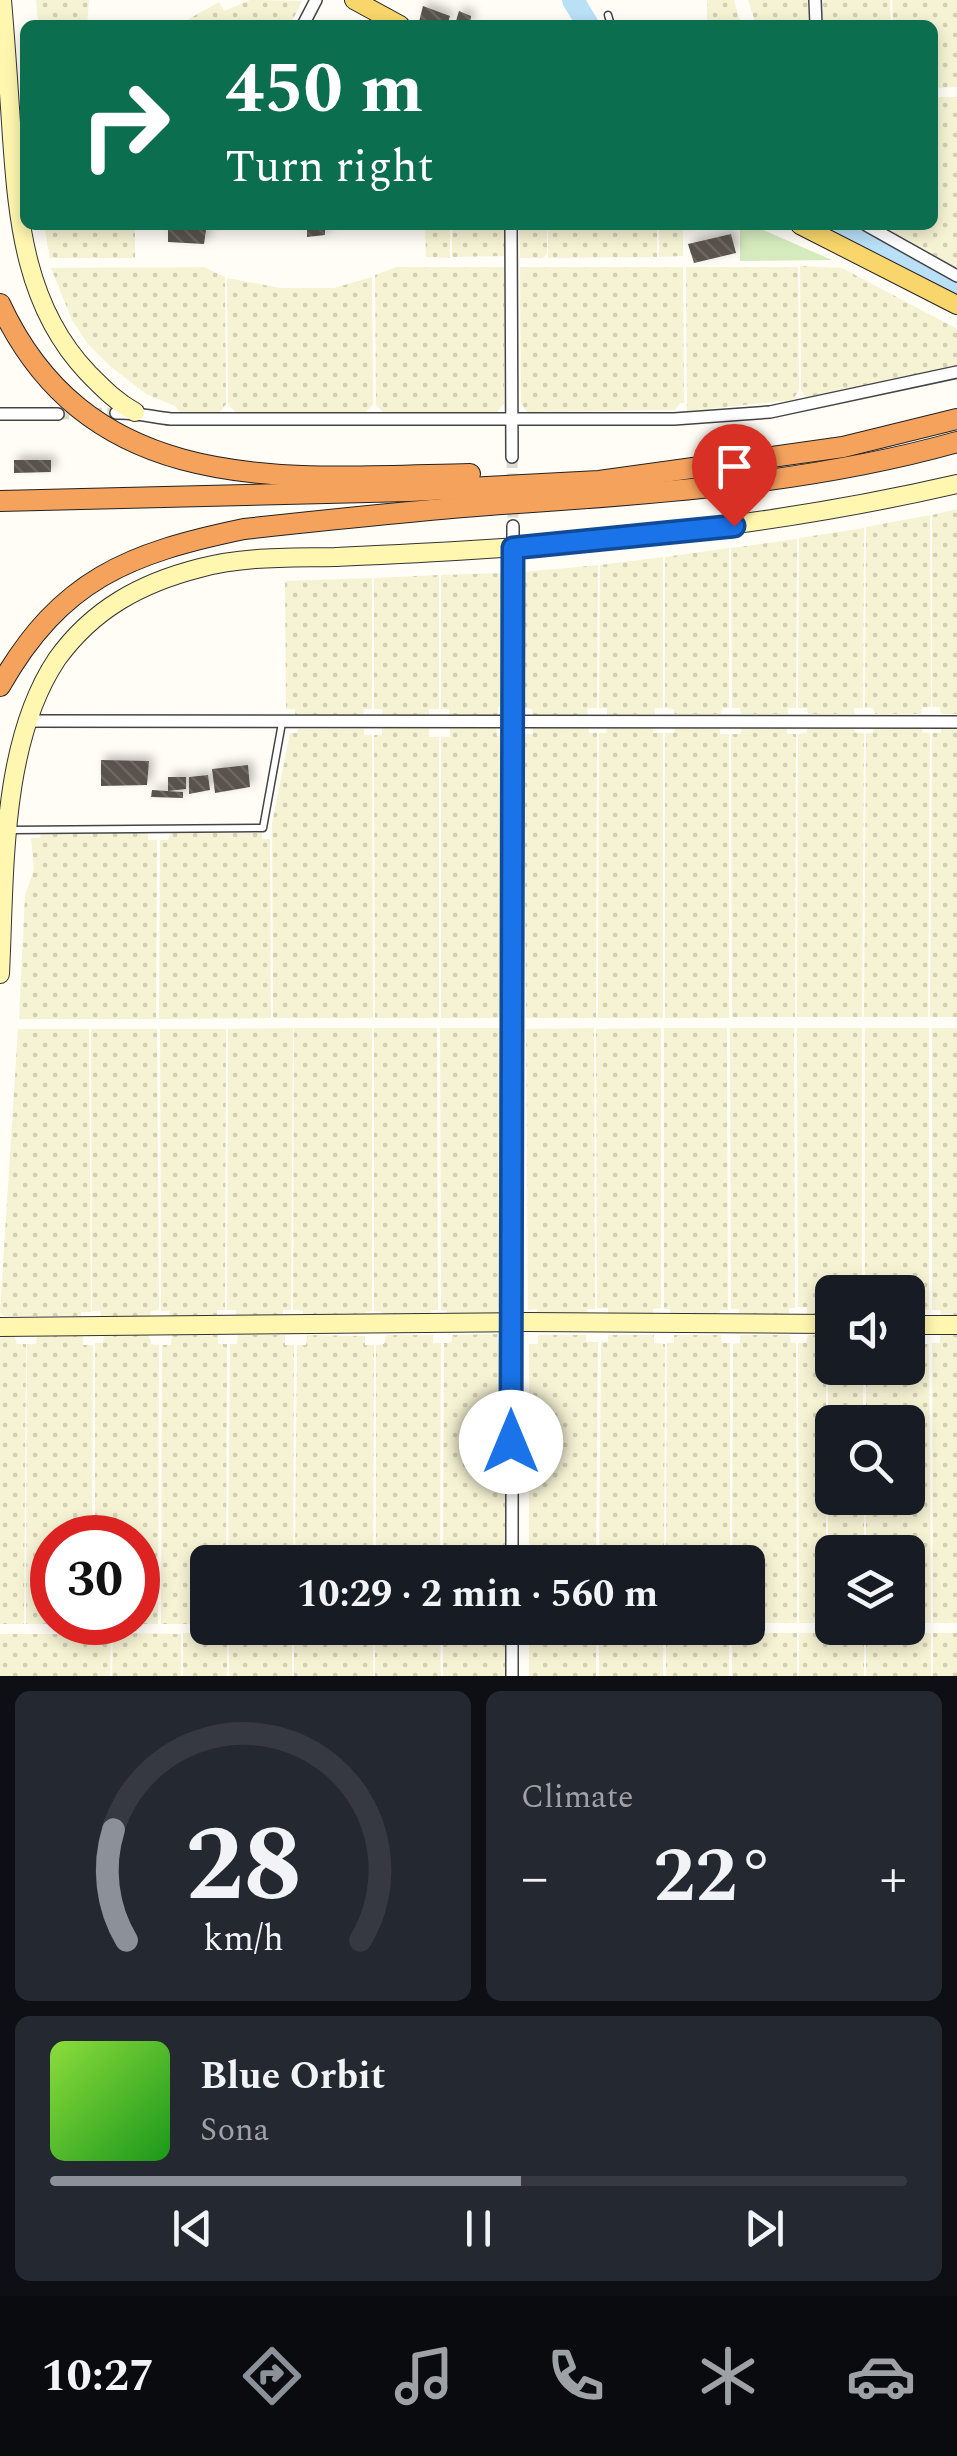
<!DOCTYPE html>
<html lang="en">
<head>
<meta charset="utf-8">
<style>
	body { margin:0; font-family:Spectral,serif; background:#242831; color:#f1f3f6; height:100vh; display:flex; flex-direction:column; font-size:38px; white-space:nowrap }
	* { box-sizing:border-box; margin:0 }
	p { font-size:32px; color:#9ea1a6 }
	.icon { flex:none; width:55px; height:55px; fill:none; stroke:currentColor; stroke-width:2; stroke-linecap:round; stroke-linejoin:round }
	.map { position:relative; height:1676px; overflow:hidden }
	.drawer { display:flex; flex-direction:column; gap:15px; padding:15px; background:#0d0f14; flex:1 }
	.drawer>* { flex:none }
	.banner { position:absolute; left:20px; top:20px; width:918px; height:210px; border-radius:15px; box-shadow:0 5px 15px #0003; background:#0b6e4f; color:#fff; overflow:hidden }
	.controls { position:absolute; left:815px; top:1275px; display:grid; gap:20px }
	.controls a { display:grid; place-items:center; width:110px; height:110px; border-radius:15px; background:#171b24; box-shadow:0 5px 15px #0003; font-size:50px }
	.speed { position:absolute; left:30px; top:1515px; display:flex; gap:20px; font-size:50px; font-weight:700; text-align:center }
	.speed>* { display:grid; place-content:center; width:130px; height:130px; border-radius:50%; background:#171b24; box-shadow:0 5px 15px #0003; line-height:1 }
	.speed .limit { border:15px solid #d22; background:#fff; color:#111 }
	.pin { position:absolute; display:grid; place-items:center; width:85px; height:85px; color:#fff; margin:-102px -42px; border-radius:50% 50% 50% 0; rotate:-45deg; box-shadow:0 0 10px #0007 }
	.pin .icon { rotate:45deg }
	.me { position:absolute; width:110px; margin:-55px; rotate:0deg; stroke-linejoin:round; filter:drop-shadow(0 0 8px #0008) }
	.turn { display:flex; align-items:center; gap:35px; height:210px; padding:0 40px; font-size:45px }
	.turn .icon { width:130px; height:130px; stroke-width:2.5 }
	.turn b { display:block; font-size:70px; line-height:85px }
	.big { font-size:75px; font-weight:700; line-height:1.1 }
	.drawer .tile { flex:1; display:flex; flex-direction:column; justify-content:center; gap:15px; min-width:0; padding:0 35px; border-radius:15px; background:#242831 }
	.drawer .dial { align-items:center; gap:0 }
	.dial svg { height:260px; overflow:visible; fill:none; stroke:#363941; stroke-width:7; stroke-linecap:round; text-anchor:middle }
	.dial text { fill:#f1f3f6; stroke:none }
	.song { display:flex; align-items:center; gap:30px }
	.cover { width:120px; height:120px; border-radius:15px; background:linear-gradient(135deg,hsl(90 70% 55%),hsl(120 70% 35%)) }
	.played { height:10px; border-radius:5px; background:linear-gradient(90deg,#8c9099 55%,#363941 55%) }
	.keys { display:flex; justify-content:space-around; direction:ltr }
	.heat { display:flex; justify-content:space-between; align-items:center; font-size:55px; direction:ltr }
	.drawer .tiles { flex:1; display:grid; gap:15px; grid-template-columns:1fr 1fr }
	.tile:last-child { grid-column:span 2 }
	.trip { position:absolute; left:190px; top:1545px; width:575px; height:100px; border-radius:15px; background:#171b24; box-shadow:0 5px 15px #0003; font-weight:700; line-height:100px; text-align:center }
	.tabs { display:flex; height:160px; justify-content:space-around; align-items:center; background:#090b0e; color:#9ea1a6 }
	.tabs .icon { width:70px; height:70px }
	.tabs .selected { color:#8c9099 }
	.tabs b { font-size:45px; color:#f1f3f6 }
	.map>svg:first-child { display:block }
</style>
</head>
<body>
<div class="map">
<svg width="957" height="1676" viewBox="0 0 957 1676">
	<defs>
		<pattern id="farmland-dots" width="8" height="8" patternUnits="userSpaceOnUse" patternTransform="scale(2.5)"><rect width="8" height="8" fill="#f6f3d4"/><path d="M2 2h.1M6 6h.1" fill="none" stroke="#d2cfb5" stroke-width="1.8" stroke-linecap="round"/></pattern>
		<pattern id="building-back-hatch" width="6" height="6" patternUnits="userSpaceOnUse" patternTransform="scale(2.5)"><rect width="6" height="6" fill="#5a524d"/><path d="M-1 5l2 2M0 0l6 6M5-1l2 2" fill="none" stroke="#6d6662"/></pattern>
		<filter id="shadow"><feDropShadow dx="4.5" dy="-4.5" stdDeviation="5" flood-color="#0004"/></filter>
	</defs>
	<rect width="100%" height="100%" fill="#fffdf5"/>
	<!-- farmland -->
	<g fill="url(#farmland-dots)">
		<polygon points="36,0 89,0 87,25 44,25 38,20"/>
		<polygon points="250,0 302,1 290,25 227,25 227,17 226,25 178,25 219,2 224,11"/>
		<polygon points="707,0 734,0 741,25 707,25"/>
		<polygon points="748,0 808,0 808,25 756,25"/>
		<polygon points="823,0 890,0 891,25 823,25"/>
		<polygon points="892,0 957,0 957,87 933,88 932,25 893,25"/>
		<polygon points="933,97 957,97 957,268 882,225 932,225"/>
		<polygon points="44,225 135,225 135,258 50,258"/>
		<polygon points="425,225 450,225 450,258 426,257"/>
		<polygon points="452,225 504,225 504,256 452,257"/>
		<polygon points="519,225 547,225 547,254 543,258 520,258"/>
		<polygon points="548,225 657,225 657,257 548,258"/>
		<polygon points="659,225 683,225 683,256 659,257"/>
		<polygon points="800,266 842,268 957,329 957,365 806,398 801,389"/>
		<polygon points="204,267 225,277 226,404 220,412 180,412 175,406 146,394 110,366 88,344 72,320 51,268"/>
		<polygon points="397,267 504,267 504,403 497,412 383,412 376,405 375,275"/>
		<polygon points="520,267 683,267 684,403 680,403 675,410 527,412 521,403"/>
		<polygon points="686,267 798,267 799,390 793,400 687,411"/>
		<polygon points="372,277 373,404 366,412 235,412 228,404 227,278 280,288 334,288"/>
		<polygon points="957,509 957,714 941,714 940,707 932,707 932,515"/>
		<polygon points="930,515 931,707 922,707 921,714 875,714 873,708 865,708 866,527"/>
		<polygon points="864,528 863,708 854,708 854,714 808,714 807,708 798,708 799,538"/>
		<polygon points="797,539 796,708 788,708 788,714 741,714 740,708 732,708 731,548"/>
		<polygon points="729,548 729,708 722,708 721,714 674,714 674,709 665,708 665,557"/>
		<polygon points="663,557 663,708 655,708 654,714 607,715 607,708 599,708 600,565"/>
		<polygon points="598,565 597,708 588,708 587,715 533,715 532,709 524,708 524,572"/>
		<polygon points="504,573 504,706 498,707 498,715 450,715 449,709 441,709 441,575"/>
		<polygon points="439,575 439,709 429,709 429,715 383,715 382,709 374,709 374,578"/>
		<polygon points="372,578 372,709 364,709 363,715 295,716 295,709 286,709 285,581"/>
		<polygon points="496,727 497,736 505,736 505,1018 441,1018 441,737 450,737 450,728"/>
		<polygon points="533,727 588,727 589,733 597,733 596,1018 526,1018 524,734 533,734"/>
		<polygon points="607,727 653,727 653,733 663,733 663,1018 598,1018 599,733 606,733"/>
		<polygon points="675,727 720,727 720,734 729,734 729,1018 665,1018 665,733 674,733"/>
		<polygon points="741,727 787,727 787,734 796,734 795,1017 732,1017 731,734 741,734"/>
		<polygon points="807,727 853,727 856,733 864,733 862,1017 797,1017 798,734 807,733"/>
		<polygon points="874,727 921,727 923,733 930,733 928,1017 864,1017 866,733 873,733"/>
		<polygon points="941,727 957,727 957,1017 930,1017 932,733 941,733"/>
		<polygon points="382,728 429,728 429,737 439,737 439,1018 375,1018 374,735 382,735"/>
		<polygon points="298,729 364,729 364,735 372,735 373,1018 273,1018 272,823 290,733 297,733"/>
		<polygon points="41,833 148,833 148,840 157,840 156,1019 19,1019 25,895 34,870 31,838 40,838"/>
		<polygon points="171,833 262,833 262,839 270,839 271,1018 159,1019 160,840 168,840"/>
		<polygon points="293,1028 291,1310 283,1310 283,1316 237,1316 236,1310 227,1310 228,1029"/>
		<polygon points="294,1028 372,1028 372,1311 365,1312 364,1317 303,1317 303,1311 293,1310"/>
		<polygon points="374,1028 437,1028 438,1310 431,1310 431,1317 383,1317 381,1312 374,1311"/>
		<polygon points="440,1028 505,1028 505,1309 498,1309 498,1317 447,1317 447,1311 441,1310"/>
		<polygon points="594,1028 595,1309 587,1309 586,1316 537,1315 537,1309 528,1310 526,1029"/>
		<polygon points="661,1028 661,1308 653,1309 653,1316 608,1316 608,1308 597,1308 596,1029"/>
		<polygon points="664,1028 727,1028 728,1310 720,1310 720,1316 671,1316 670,1309 664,1309"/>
		<polygon points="730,1028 794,1028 795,1308 789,1308 789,1315 739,1316 739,1309 731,1309"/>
		<polygon points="797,1028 862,1028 862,1292 832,1292 832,1316 807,1316 807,1307 798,1307"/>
		<polygon points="865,1028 929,1028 929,1310 920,1310 920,1316 908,1316 908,1292 865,1292"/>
		<polygon points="932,1028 957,1028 957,1316 941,1316 940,1310 932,1310"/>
		<polygon points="18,1029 89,1029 91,1312 81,1312 81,1316 4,1316 0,1312"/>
		<polygon points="91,1029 157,1029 159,1310 151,1311 150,1316 101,1316 100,1311 92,1311"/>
		<polygon points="160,1029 226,1029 225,1310 217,1310 217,1316 170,1316 169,1311 161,1311"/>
		<polygon points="498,1334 499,1343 506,1343 506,1562 443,1562 444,1343 452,1342 452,1335"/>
		<polygon points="37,1335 83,1335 83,1345 93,1345 92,1537 52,1538 52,1622 92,1624 26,1624 27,1344 36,1344"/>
		<polygon points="104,1335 149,1335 151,1344 159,1345 158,1624 94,1624 138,1622 138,1538 95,1537 95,1343 103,1343"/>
		<polygon points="172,1335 218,1335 218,1344 227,1344 226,1562 208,1562 207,1624 161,1624 162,1345 171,1345"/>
		<polygon points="238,1335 285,1335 285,1345 294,1345 293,1562 228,1562 230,1344 237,1344"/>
		<polygon points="307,1335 365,1336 365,1345 374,1345 373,1562 295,1562 297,1345 306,1345"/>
		<polygon points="386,1335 433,1335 433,1343 441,1343 440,1562 376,1562 376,1345 384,1344"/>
		<polygon points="538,1335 586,1335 586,1342 598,1342 596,1562 529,1562 529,1344 538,1344"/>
		<polygon points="608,1335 654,1335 654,1343 665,1344 664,1562 599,1562 601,1342 608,1342"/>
		<polygon points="674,1335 721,1335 722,1343 730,1343 730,1562 666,1562 667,1343 674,1343"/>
		<polygon points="740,1335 790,1335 791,1343 796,1343 797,1623 748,1623 748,1562 732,1562 733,1344 740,1343"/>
		<polygon points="808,1335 826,1335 826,1623 799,1623 798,1343 806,1343"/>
		<polygon points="828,1335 832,1335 832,1368 863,1368 863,1422 832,1422 832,1498 864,1498 864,1552 832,1552 832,1623 828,1623"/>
		<polygon points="908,1335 920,1335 920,1344 929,1344 931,1623 908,1623 908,1552 866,1552 866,1498 908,1498 908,1422 866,1422 866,1368 908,1368"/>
		<polygon points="940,1335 957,1335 957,1623 933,1623 932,1343 940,1343"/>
		<polygon points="14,1336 17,1344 26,1344 24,1624 0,1624 0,1338"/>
		<polygon points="113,1633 181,1634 181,1676 112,1676"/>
		<rect x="183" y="1633" width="44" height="43"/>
		<polygon points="375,1633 440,1634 441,1676 375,1676"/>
		<polygon points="729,1633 729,1676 666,1676 666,1634"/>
		<rect x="732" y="1633" width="65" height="43"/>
		<rect x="799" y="1633" width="65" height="43"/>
		<rect x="866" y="1633" width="65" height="43"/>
		<rect x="933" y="1633" width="24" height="43"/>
		<polygon points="0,1634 111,1634 110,1676 0,1676"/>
		<rect x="229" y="1634" width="63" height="42"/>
		<rect x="294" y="1634" width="79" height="42"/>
		<rect x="443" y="1634" width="63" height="42"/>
		<rect x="529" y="1634" width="67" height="42"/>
		<rect x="599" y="1634" width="64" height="42"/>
	</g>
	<!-- grass -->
	<polygon fill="#d5ebbd" points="740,225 752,225 832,260 740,261"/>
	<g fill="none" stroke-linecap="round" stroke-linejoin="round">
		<!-- river -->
		<g stroke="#b9e0f7" stroke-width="22">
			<polyline points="573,0 588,25"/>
			<polyline points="841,225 957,291"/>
		</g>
	</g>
	<!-- building -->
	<g fill="url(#building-back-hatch)" filter="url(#shadow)">
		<polygon points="423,6 450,16 447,25 419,22"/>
		<polygon points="459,11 471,16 470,25 455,24"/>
		<polygon points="307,225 325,225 325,235 307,237"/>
		<polygon points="168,228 206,230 204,244 168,242"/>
		<polygon points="731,234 736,253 694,263 688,244"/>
		<polygon points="14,460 51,460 51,472 14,473"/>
		<polygon points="101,760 149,761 147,785 101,786"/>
		<polygon points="248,765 250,787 215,793 212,769"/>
		<polygon points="208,775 210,790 189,794 189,777"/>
		<polygon points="168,777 186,777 186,789 168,791"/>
		<polygon points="152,790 183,792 183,798 151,797"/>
	</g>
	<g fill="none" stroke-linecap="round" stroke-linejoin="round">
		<!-- street-tunnel -->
		<g stroke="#dbdad3" stroke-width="11" stroke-dasharray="11 5.5" stroke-linecap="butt">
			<polyline points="58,414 116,413"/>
			<polyline points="512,457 513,526"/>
		</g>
		<!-- lane casing -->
		<g stroke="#444" stroke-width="9">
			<g id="lane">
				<polyline points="608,15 611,25"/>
				<polyline points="12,830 263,828 282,723"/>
			</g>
		</g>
		<!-- street casing -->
		<g stroke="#444" stroke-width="14">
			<g id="street">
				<polyline points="815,0 816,25"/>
				<polyline points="303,25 316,0"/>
				<polyline points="511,225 512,457"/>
				<polyline points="866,225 957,276"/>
				<path d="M116,413c19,-1 36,4 55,6h503l96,-7 187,-40"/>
				<polyline points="0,414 58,414"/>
				<polyline points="26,721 957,722"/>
				<polyline points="512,1562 513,526"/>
				<polyline points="512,1628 512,1676"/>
			</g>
		</g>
		<!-- secondary casing -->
		<g stroke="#333" stroke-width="20">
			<g id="secondary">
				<path d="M2,0c4,46 7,92 10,138 6,85 14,170 76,235 15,15 28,29 47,39"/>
				<path d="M0,974c5,-100 0,-230 57,-315 36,-50 84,-76 143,-91 44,-12 90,-10 135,-11 45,-2 91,-4 136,-7 164,-10 326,-29 486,-66"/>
				<polyline points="908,1325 957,1325"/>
				<polyline points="0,1327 525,1322 832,1324"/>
			</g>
		</g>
		<!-- primary casing -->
		<g stroke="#222" stroke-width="20">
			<g id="primary">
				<polyline points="354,0 400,25"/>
				<polyline points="800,225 957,305"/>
			</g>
		</g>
		<!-- highway casing -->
		<g stroke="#222" stroke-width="22">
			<g id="highway">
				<path d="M0,304c91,196 288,174 470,170"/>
				<polyline points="0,501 410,491 599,481 843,447 957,419"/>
				<path d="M0,686c61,-107 129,-133 244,-157 92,-10 183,-20 274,-26 147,-10 297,-21 439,-61"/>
			</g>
		</g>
		<!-- lane -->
		<use href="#lane" stroke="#fff" stroke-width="6"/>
		<!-- street -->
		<use href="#street" stroke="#fff" stroke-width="11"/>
		<!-- secondary -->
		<use href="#secondary" stroke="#fff6b0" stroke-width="18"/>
		<!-- primary -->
		<use href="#primary" stroke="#f9d66b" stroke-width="18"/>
		<!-- highway -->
		<use href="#highway" stroke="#f5a25d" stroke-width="20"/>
	</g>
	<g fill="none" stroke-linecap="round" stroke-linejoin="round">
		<!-- route casing -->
		<g stroke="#114b97" stroke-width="25">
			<polyline id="route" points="511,1442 513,548 734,526"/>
		</g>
		<!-- route -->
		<use href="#route" stroke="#1a73e8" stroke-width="18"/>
	</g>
</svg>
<div class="controls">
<a><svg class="icon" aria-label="sound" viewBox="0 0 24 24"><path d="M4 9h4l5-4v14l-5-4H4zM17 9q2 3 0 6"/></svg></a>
<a><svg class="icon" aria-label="search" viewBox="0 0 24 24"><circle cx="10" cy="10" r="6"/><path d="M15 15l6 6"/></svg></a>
<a><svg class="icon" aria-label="layers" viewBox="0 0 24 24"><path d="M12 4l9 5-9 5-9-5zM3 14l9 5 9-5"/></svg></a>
</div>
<div class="speed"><div class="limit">30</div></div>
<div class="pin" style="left:734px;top:526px;background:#d93025"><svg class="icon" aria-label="arrive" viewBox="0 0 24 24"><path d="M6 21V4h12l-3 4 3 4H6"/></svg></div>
<svg class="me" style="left:511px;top:1442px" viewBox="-20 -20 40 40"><circle r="19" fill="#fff"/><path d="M0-13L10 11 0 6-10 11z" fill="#1a73e8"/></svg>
<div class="trip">10:29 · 2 min · 560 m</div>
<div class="banner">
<div class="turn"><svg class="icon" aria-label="right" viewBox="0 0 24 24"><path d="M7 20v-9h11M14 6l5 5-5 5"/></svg><div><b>450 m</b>Turn right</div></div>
</div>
</div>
<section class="drawer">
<div class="tiles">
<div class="tile dial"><svg viewBox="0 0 100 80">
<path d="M14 69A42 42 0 1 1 86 69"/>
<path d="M14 69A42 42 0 0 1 10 35" stroke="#8c9099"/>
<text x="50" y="56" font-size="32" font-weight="700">28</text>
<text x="50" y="72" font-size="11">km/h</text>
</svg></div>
<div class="tile"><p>Climate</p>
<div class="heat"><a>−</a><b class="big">22°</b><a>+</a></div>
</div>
<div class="tile">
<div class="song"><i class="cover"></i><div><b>Blue Orbit</b><p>Sona</p></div></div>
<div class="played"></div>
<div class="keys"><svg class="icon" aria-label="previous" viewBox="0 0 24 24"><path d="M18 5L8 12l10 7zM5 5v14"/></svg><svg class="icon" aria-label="pause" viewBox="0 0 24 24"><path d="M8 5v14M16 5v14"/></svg><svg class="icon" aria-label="next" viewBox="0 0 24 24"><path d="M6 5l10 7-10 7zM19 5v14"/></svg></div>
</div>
</div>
</section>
<nav class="tabs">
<b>10:27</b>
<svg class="icon selected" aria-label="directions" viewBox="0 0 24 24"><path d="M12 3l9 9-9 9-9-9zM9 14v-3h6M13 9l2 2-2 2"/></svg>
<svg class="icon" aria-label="music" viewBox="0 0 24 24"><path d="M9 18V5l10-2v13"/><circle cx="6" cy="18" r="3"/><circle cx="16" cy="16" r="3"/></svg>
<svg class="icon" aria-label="phone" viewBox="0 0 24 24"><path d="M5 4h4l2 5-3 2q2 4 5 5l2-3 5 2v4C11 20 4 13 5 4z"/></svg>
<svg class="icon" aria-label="climate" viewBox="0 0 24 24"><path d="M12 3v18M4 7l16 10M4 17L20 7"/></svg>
<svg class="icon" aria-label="car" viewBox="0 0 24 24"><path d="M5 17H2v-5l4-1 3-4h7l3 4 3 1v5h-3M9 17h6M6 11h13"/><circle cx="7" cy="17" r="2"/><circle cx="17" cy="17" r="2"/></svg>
</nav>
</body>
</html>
